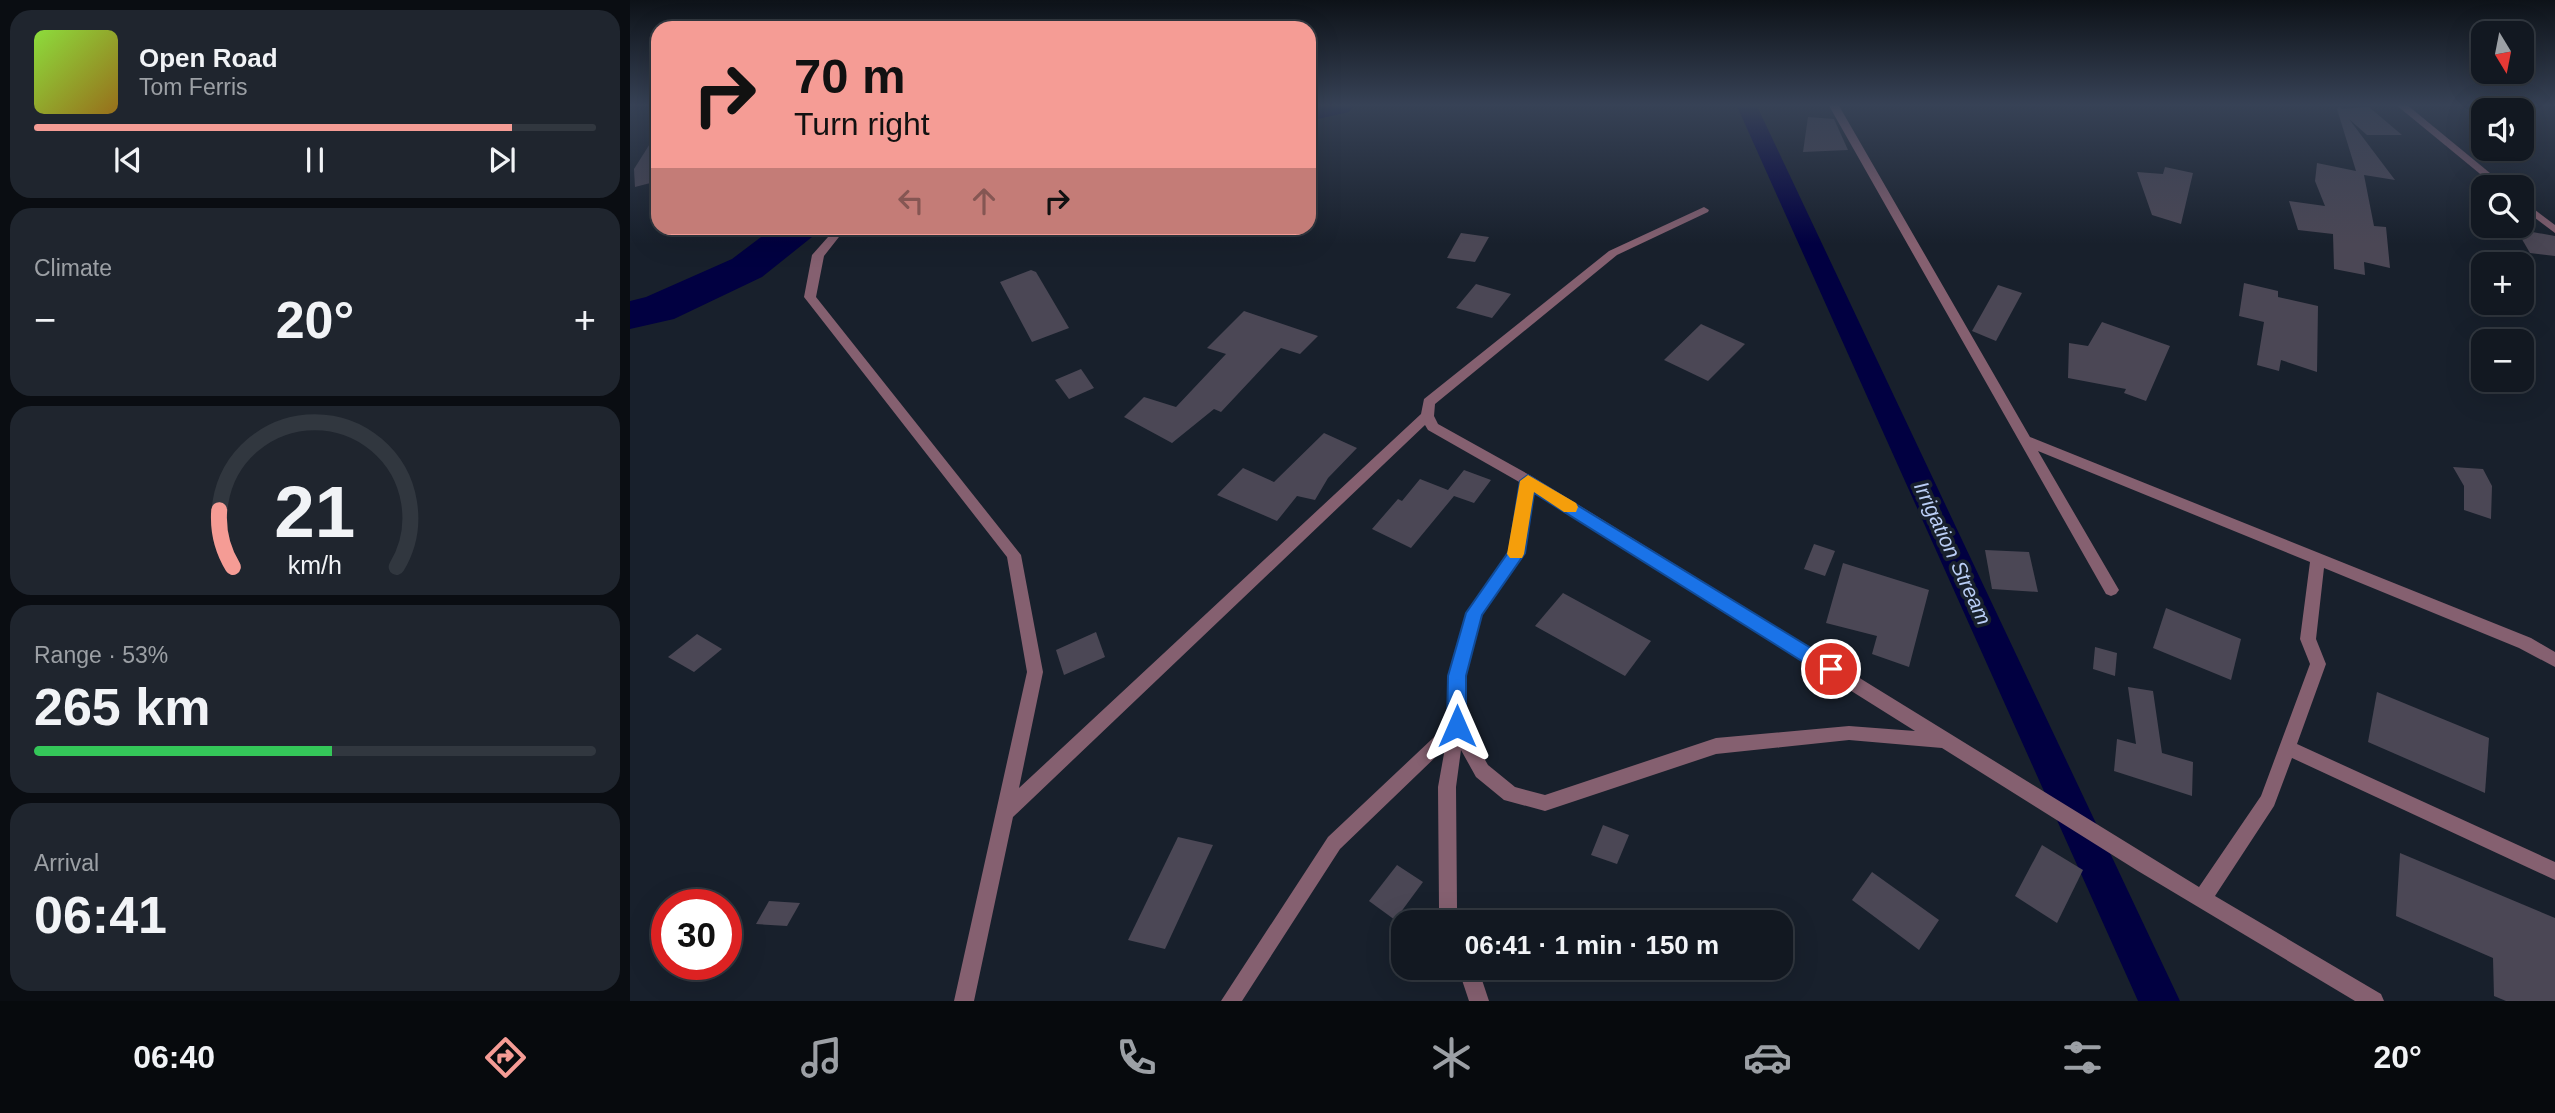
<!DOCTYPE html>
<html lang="en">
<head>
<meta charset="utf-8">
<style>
	body { margin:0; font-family:Helvetica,sans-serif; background:#1f252e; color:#f1f3f6; height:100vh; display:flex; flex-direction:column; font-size:26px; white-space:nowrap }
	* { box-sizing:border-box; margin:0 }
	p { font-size:23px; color:#9ca0a5 }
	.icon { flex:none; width:38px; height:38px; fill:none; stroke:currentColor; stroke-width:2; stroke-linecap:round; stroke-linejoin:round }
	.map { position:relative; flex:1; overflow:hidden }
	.side { display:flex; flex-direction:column; gap:10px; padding:10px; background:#0a0d12; width:630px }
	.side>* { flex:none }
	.guide { position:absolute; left:21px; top:21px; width:665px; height:214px; border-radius:21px; box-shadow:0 7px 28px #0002,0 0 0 2px #31373f; background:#f59c95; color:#111; overflow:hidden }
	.needle { width:46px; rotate:170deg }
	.buttons { position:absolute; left:1841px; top:21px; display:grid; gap:14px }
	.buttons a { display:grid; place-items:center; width:63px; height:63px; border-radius:14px; background:#121821; box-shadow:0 7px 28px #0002,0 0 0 2px #31373f; font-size:35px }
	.speed { position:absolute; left:21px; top:889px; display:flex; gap:14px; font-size:35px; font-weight:700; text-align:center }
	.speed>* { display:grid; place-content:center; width:91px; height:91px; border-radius:50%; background:#121821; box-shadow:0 7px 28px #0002,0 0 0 2px #31373f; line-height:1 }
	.speed .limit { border:10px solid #d22; background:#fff; color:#111 }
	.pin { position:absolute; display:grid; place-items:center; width:60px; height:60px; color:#fff; margin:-30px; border:4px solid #fff; border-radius:50%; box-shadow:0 2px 7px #0007 }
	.me { position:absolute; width:77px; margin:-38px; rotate:0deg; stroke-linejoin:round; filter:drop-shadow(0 0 5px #0008) }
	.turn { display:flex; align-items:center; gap:24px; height:147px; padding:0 28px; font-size:32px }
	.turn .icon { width:91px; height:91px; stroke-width:2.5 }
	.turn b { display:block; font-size:49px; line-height:60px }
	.lanes { display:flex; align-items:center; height:66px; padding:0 28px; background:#0003; justify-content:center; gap:35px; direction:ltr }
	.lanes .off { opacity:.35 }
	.big { font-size:52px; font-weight:700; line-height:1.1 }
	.side .widget { flex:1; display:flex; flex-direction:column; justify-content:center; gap:10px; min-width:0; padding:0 24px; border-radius:21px; background:#1f252e }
	.side .dial { align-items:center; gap:0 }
	.dial svg { height:182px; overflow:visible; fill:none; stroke:#31373f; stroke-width:7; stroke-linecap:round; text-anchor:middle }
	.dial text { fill:#f1f3f6; stroke:none }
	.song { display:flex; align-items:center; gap:21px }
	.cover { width:84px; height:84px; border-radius:10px; background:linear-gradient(135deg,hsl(90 70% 55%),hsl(40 70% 35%)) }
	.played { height:7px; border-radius:4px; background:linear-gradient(90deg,#f59c95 85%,#31373f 85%) }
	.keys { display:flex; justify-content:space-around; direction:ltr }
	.heat { display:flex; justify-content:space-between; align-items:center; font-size:38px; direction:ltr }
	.charge { height:10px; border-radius:5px; background:linear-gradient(90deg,#34c759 53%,#31373f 0) }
	.trip { position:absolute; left:761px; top:910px; width:402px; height:70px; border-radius:21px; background:#121821; box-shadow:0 7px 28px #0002,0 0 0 2px #31373f; font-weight:700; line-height:70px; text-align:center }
	.menu { display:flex; height:112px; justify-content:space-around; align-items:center; background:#070a0d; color:#9ca0a5 }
	.menu .icon { width:49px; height:49px }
	.menu .current { color:#f59c95 }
	.menu b { font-size:32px; color:#f1f3f6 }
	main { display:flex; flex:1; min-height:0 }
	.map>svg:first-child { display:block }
</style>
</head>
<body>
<main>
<section class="side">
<div class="widget">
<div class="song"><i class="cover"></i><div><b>Open Road</b><p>Tom Ferris</p></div></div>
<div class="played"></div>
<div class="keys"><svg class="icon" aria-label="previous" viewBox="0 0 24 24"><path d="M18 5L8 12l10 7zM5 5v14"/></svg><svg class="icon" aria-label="pause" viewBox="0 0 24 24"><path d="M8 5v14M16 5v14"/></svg><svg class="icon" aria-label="next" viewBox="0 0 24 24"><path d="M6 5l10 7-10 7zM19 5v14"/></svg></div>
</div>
<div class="widget"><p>Climate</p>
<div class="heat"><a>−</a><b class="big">20°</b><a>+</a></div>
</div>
<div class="widget dial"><svg viewBox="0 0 100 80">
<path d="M14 69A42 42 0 1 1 86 69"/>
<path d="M14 69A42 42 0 0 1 8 44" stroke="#f59c95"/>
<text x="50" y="56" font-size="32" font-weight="700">21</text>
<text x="50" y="72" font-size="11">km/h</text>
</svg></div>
<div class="widget"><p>Range · 53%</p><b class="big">265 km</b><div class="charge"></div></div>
<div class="widget"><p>Arrival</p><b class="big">06:41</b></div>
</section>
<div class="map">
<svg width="1925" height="1001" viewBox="0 0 1925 1001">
	<rect width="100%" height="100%" fill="#18202c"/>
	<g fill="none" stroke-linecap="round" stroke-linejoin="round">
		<!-- canal -->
		<polygon fill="#010041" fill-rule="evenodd" points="1106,104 1126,104 1550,1001 1508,1001"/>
		<!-- river -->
		<g fill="#010041" fill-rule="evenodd">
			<polygon points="679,104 724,104 719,112 679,121"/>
			<polygon points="143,228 188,228 182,237 132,277 44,319 0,329 0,301 16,297 102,259"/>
		</g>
	</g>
	<!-- building -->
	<g fill="#4b4755">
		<polygon points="1710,106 1711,109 1739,107 1772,135 1737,135 1719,119 1765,180 1734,175 1744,226 1756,227 1760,268 1734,262 1735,275 1704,269 1703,234 1668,230 1659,201 1695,206 1685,181 1687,163 1726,171 1707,109"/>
		<polygon points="1178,117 1204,119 1218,150 1173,152"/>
		<polygon points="28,131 28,181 5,187 4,169"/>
		<polygon points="1535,167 1563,173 1551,224 1522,215 1507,172 1533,174"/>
		<polygon points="1886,229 1925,236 1925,256 1900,253"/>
		<polygon points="831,233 859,237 845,262 817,258"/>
		<polygon points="401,270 406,272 439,328 402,342 370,282"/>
		<polygon points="1614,283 1648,291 1648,297 1688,306 1687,372 1651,360 1649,371 1627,365 1634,322 1609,316"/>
		<polygon points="846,284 881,294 862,318 826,308"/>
		<polygon points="1368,285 1392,293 1366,341 1342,331"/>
		<polygon points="614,311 688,336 670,354 651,348 591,412 584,409 542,443 494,417 514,397 546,407 596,354 577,348"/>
		<polygon points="1472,322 1540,346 1516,401 1494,393 1496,389 1438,378 1439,343 1458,346"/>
		<polygon points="1071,324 1115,344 1078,381 1034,360"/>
		<polygon points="451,369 464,388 439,399 425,380"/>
		<polygon points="694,433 727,448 698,478 685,500 667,496 647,521 587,495 613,468 644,482"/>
		<polygon points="1823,467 1853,469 1862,486 1861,519 1834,510 1834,486"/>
		<polygon points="834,470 861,480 844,503 824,496 781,548 742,529 768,499 772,501 790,479 818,490"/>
		<polygon points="1184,544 1205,551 1195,576 1174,569"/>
		<polygon points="1355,550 1399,552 1408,592 1362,589"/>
		<polygon points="1213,563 1299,590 1279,667 1242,654 1247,636 1196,623"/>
		<polygon points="933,593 1021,641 995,676 905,626"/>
		<polygon points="1536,608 1611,639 1601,680 1523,648"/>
		<polygon points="466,632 475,657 434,675 426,650"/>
		<polygon points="67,634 92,649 64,672 38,657"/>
		<polygon points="1465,647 1487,653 1485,676 1463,669"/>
		<polygon points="1498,687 1523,691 1532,753 1563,762 1562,796 1484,771 1487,739 1506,744"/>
		<polygon points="1747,692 1859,738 1855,793 1738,742"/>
		<polygon points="973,825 999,835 987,864 961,855"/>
		<polygon points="548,837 583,845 535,949 498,940"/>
		<polygon points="1412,845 1453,870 1427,923 1385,896"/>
		<polygon points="1770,853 1925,918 1925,1001 1876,1001 1864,996 1863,958 1766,916"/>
		<polygon points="767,865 793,882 765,920 739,901"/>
		<polygon points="1242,872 1309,920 1289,950 1222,900"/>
		<polygon points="139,901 170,903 157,926 126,924"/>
	</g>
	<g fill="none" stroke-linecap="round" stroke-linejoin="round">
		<!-- street -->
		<g fill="#856070" fill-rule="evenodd">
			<path d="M1198,104h10l192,333 501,201 24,14v15l-36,-19 -195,-80 -8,71 10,25 -29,80 258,118v18l-263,-122 -18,48 -59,90 166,98 3,7h-29l-217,-130 -196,-123 -93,-8 -133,14 -171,57 -41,-11 -28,-23 -15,-27 -5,37 1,121 5,14h-18l-5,-14 -1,-121 7,-39 -105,101 -98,152h-21l107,-164 121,-114v-47l17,-63 44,-61 11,-69 -93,-53 -3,-5 -412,392 -39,184h-20l73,-329 -20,-115 -203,-260 8,-42 24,-27h10l-22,28 -8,41 205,258 22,117 -24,116 402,-374 3,-15 185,-148 95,-44 5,3 -1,2 -91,43 -182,149 -1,12 4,8 95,53 666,410 62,-91 49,-132 -10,-25 10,-77 -272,-111 81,139 -3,4 -5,2 -5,-2zM903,491l382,240 -66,-5 -133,12 -171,57 -30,-8 -27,-22 -23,-40v-49l16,-61 43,-62z"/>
			<polygon points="1765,104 1776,104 1877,187 1866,187"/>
			<polygon points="1892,200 1925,225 1925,233 1892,208"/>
			<polygon points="828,968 848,968 859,1001 839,1001"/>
		</g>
	</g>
	<!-- sky -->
	<linearGradient id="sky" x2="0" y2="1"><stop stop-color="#0d1218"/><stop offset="0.43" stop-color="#374256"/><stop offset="1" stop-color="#374256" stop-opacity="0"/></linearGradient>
	<rect width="1925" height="244" fill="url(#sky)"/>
	<!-- route -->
	<polygon fill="#1a73e8" stroke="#114b97" stroke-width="2" points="898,475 1207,664 1210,669 1207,675 1201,677 1194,675 904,493 895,553 852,615 836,676 836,726 834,731 827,734 820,731 817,726 818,676 836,613 879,551 890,481"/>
	<!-- slow -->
	<polygon fill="#f59e0b" points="898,475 946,503 948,507 946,512 934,512 904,492 894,554 892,558 880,558 877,554 890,481"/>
	<g text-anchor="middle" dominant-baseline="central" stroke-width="7" stroke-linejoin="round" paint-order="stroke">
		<!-- water labels -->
		<g font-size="21" font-style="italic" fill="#bacef6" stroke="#18202c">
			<text transform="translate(1323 553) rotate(65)">Irrigation Stream</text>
		</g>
	</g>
</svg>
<div class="buttons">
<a><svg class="needle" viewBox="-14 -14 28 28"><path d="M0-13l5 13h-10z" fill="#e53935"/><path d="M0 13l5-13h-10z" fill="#9ca0a5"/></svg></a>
<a><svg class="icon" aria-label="sound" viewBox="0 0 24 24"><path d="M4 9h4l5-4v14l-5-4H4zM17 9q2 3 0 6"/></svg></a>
<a><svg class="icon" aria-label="search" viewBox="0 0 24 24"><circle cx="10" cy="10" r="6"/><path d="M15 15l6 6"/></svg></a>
<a>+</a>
<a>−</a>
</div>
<div class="speed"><div class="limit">30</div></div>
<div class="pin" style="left:1201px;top:669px;background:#d93025"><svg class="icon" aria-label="arrive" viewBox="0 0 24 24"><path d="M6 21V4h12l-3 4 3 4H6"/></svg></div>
<svg class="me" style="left:827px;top:726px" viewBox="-20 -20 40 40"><path d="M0-17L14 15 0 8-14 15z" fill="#1a73e8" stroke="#fff" stroke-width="4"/></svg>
<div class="trip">06:41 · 1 min · 150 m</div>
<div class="guide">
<div class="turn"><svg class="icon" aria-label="right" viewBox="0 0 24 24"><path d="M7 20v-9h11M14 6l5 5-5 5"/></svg><div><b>70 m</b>Turn right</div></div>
<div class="lanes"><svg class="icon off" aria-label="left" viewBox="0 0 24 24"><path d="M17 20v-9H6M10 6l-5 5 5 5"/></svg><svg class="icon off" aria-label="ahead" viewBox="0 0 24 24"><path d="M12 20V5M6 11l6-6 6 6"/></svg><svg class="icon" aria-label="right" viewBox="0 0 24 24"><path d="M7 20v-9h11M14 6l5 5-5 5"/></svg></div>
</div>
</div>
</main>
<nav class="menu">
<b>06:40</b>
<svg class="icon current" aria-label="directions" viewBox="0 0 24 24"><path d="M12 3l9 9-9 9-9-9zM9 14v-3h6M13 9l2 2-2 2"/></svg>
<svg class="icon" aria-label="music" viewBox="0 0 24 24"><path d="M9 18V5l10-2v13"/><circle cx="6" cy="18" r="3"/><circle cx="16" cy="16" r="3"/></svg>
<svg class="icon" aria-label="phone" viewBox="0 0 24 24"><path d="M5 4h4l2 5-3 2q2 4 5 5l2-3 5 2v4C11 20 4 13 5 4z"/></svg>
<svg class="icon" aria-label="climate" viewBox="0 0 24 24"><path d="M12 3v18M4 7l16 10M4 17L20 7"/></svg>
<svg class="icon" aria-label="car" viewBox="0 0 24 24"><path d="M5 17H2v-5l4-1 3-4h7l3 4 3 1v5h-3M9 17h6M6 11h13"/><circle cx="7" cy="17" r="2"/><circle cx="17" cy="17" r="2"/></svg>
<svg class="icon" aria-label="filters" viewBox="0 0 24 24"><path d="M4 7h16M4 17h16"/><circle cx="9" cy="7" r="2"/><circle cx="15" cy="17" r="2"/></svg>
<b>20°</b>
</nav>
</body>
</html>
